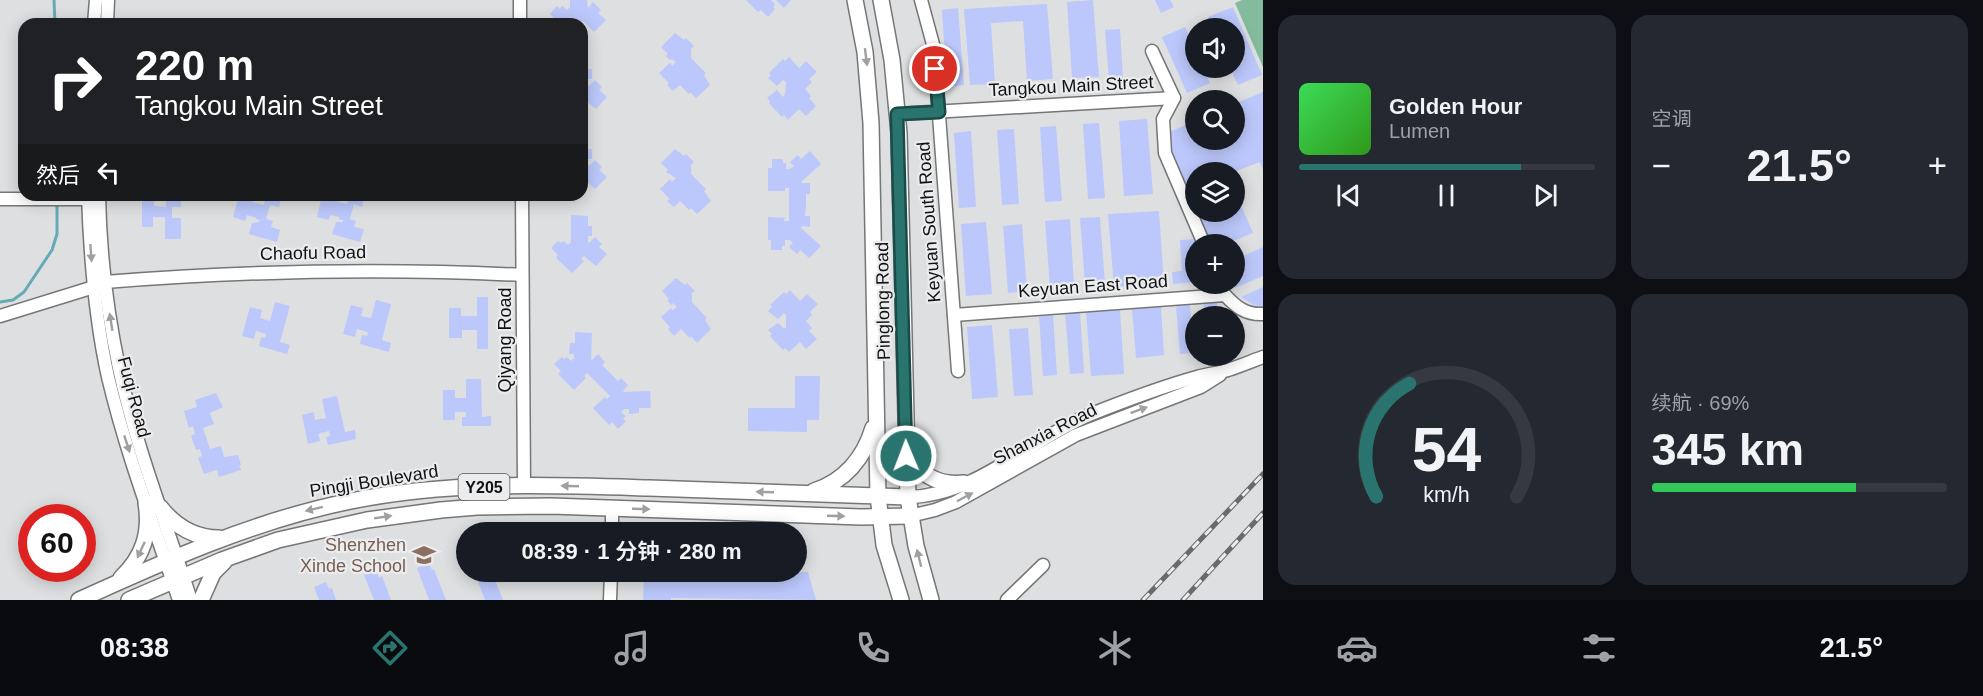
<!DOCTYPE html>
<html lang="zh">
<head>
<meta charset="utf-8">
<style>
	body { margin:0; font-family:Helvetica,"Noto Sans SC",sans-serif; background:#242831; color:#f1f3f6; height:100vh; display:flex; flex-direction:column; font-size:22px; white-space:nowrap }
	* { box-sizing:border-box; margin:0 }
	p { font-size:20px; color:#9ea1a6 }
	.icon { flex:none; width:33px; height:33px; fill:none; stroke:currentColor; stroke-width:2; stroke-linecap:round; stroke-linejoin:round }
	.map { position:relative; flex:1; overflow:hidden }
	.drawer { display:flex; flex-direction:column; gap:15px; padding:15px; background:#0d0f14; width:720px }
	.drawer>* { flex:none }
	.banner { position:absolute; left:18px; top:18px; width:570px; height:183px; border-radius:18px; box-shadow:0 3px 15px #0003; background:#202124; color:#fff; overflow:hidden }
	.controls { position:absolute; left:1185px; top:18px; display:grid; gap:12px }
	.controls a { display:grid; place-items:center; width:60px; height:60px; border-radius:50%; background:#171b24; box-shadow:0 3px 15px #0003; font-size:30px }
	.speed { position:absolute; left:18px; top:504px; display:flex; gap:12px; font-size:30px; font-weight:700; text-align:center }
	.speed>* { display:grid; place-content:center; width:78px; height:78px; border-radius:50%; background:#171b24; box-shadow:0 3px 15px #0003; line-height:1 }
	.speed .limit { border:9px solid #d22; background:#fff; color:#111 }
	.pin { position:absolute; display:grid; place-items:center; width:51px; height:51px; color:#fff; margin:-26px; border:3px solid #fff; border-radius:50%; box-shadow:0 2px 6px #0007 }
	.me { position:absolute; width:66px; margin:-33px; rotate:359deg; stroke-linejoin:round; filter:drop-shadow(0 0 4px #0008) }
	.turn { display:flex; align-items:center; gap:21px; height:126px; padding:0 18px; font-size:27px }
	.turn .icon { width:78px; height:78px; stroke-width:2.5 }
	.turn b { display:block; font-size:42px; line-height:51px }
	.then { display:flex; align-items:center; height:57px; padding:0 18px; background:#0003; gap:12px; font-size:22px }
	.big { font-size:45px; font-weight:600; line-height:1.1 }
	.drawer .widget { flex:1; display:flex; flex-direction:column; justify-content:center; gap:9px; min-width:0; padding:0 21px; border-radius:18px; background:#242831 }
	.drawer .dial { align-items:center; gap:0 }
	.dial svg { height:156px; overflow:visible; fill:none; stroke:#363941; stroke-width:7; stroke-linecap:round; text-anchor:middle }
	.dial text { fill:#f1f3f6; stroke:none }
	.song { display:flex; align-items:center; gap:18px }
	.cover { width:72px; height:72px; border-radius:9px; background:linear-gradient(135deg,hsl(130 70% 55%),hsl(110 70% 35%)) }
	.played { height:6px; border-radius:3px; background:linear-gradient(90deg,#2a746f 75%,#363941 75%) }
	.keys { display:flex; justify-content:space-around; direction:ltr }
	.heat { display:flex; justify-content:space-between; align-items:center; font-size:33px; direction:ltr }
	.charge { height:9px; border-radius:4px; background:linear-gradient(90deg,#34c759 69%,#363941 0) }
	.drawer .tiles { flex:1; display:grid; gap:15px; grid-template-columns:repeat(2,1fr) }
	.trip { position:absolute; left:456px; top:522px; width:351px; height:60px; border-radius:30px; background:#171b24; box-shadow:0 3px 15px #0003; font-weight:600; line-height:60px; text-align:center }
	.tab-bar { display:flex; height:96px; justify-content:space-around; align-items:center; background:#090b0e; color:#9ea1a6 }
	.tab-bar .icon { width:42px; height:42px }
	.tab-bar .active { color:#2a746f }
	.tab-bar b { font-size:27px; color:#f1f3f6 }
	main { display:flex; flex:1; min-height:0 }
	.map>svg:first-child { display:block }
</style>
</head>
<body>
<main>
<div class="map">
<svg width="1263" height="600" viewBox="0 0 1263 600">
	<rect width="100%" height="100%" fill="#dedfe0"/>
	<!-- green -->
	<polygon fill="#84ba9e" points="1242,0 1263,0 1263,67 1235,3"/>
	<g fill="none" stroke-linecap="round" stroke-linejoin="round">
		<!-- stream -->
		<g stroke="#65abb7" stroke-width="3">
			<polyline points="54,0 55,24"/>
			<polyline points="0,302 13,300 24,292 52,250 57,234 57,204"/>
		</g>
	</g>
	<!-- building -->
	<g fill="#bcc8fb">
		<polygon points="570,0 587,0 588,8 593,2 601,10 598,13 606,20 594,32 583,21 580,24 554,24 557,21 550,14 557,6 560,9 562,6 567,10 570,7"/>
		<polygon points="746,0 771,0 775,4 773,7 775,9 768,17 761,10 758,12"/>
		<polygon points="776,0 791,0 784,8"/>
		<polygon points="1093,0 1099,77 1072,78 1067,2"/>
		<polygon points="1155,0 1170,0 1174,7 1161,13"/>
		<polygon points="1047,4 1053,79 1027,81 1023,21 991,23 995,84 970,85 964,9"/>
		<polygon points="1233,7 1262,75 1238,85 1230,68 1234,68 1234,28 1213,28 1208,17"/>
		<polygon points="958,8 964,85 947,87 942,10"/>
		<polygon points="1185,27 1196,50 1196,68 1203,68 1210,83 1187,93 1162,37"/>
		<polygon points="1120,29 1123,79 1109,80 1105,30"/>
		<polygon points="675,33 684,40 686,38 694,46 691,49 691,58 706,73 704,75 710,85 696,98 690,92 689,94 680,85 673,91 667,85 669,83 659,73 670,63 672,66 676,62 672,59 670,60 666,56 668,54 661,47"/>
		<polygon points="789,57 799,68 806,61 817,72 809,79 812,82 805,89 811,96 809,98 816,106 806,116 799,109 788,120 784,115 782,117 769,103 770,101 767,98 777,90 783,97 785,94 786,82 783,80 777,86 768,78 771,75 769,73 783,59 785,61"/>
		<polygon points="582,59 588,59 588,69 592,69 592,79 588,79 588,85 589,86 595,80 602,87 599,90 607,97 596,109 584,99 582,101"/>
		<polygon points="1263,92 1263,170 1260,162 1234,172 1196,172 1196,210 1169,148 1169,132 1196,121 1196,140 1234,140 1234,104"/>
		<polygon points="1147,119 1153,194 1124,196 1119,121"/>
		<polygon points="1099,123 1105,198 1088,199 1083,124"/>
		<polygon points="1056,126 1062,201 1045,202 1040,127"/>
		<polygon points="1014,129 1019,204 1002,205 997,130"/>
		<polygon points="971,131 976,207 959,208 954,133"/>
		<polygon points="582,138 588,138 588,149 592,149 592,159 588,159 588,164 589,166 595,160 602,167 599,170 607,177 595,189 584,179 582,181"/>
		<polygon points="675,149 684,156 686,154 694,162 691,165 691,174 706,189 704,191 711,201 697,214 691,208 689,210 680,201 674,207 667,201 670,199 660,189 670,179 672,182 676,178 666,172 668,170 661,163"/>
		<polygon points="810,151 821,164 802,181 802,183 810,183 810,194 806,194 806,205 805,216 810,216 810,227 802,226 801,228 821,246 809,258 800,250 797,254 789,247 793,243 790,240 785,240 785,246 782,246 782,250 771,250 771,240 768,240 768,217 785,218 784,221 789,221 789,188 785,188 785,191 768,191 768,168 772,168 772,159 783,159 783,163 786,163 786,169 790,169 794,166 790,162 798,155 801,159"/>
		<polygon points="1234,189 1253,233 1226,244 1210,244 1196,212 1234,212"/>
		<polygon points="166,195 181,195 181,207 172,207 172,218 181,218 181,239 165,239 165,217 153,217 153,227 142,227 142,196 154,196 154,206 166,207"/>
		<polygon points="239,195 254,195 252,202 264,205 266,195 282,195 279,207 270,205 266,219 273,221 271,227 280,230 277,242 249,234 252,223 259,222 260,220 256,219 256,218 247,215 245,221 233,217"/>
		<polygon points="322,195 337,195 335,201 347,204 349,195 365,195 362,207 354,204 350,219 356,221 354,227 364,229 360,242 332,234 336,222 343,222 343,220 339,219 339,217 330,215 329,220 317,217"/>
		<polygon points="1159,211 1164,284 1114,287 1108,214"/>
		<polygon points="571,215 588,216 588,226 592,226 592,236 588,236 588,242 589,243 595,237 602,244 599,247 607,254 596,266 584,256 581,259 584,261 572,273 556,258 558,255 551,248 558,241 561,243 564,241 568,245 571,242"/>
		<polygon points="1100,217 1105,284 1085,285 1080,218"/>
		<polygon points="1070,219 1074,286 1050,288 1045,221"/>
		<polygon points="986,222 992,294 966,296 961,224"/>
		<polygon points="1022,224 1027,291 1008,293 1003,226"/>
		<polygon points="1196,239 1196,282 1173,284 1172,272 1182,271 1180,240"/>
		<polygon points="1263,247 1263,276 1235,288 1233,284 1234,284 1234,248 1237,248 1241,257"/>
		<polygon points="676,278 685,285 687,283 695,291 692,293 692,302 707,318 705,320 711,329 697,343 691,336 690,338 681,329 674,336 668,329 670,327 661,317 671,308 673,310 677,307 673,303 671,305 667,300 669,299 662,291"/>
		<polygon points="1263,287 1263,308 1252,304 1241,297"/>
		<polygon points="790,290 800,301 807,294 818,304 810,312 812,315 806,321 812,328 809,331 817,339 806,349 800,342 789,352 785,348 783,350 770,336 772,334 768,330 778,323 784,329 786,327 786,315 784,313 778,319 768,311 772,307 770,305 784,292 786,294"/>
		<polygon points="477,297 488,297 488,349 477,349 477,330 462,330 462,338 449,338 449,308 461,308 461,316 477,316"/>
		<polygon points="376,300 391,304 382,340 391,343 389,352 360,344 362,335 367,336 368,332 357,329 355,337 343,334 351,305 363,308 361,316 371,318"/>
		<polygon points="275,302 290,306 280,342 290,345 287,354 259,346 261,337 265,338 266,334 256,331 254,339 242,336 250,307 262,310 260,318 270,321"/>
		<polygon points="1217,303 1218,316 1205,316 1204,304"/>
		<polygon points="1190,305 1193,353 1180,354 1176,306"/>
		<polygon points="1161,307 1164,355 1136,358 1132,309"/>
		<polygon points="1120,310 1124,374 1091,376 1086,312"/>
		<polygon points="1080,312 1084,373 1070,374 1065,313"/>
		<polygon points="1053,315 1057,375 1043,376 1039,316"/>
		<polygon points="992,325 998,397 972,399 967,327"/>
		<polygon points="1028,328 1033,395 1014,396 1009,329"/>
		<polygon points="575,332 592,333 591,359 592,360 598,354 605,362 602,365 618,381 621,378 628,385 623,391 624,392 650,391 651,408 639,408 639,413 629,414 629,409 624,409 621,412 626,416 623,419 626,421 618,429 612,422 609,425 593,408 605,397 607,399 610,396 587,373 584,376 586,378 574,390 558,374 561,371 554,364 562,357 564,359 567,357 571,361 574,358 574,354 569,354 570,343 575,343"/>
		<polygon points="795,376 820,376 819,420 807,420 807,432 748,431 748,408 795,408"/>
		<polygon points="466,379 481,379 482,417 491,416 491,426 462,426 462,417 466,417 466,412 455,412 455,420 443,420 443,390 455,390 455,398 466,398"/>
		<polygon points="216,393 223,407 210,413 214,424 203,428 210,449 221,446 224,457 238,455 241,465 239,466 241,470 219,477 217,470 204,474 198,458 202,456 200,449 196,450 191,436 195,434 193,426 189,428 184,411 197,407 195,400"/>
		<polygon points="337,396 345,432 355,430 356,439 328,445 326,437 330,436 329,431 318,434 320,441 308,444 302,415 314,412 315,420 326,418 322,399"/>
		<polygon points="429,563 432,570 434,569 446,600 429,600 417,568"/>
		<polygon points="376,570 379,578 382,576 391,600 374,600 364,575"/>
		<polygon points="474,572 492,572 503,600 485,600"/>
		<polygon points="644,572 808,572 816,600 671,598 671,600 643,600"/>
		<polygon points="326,582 329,589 332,588 336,600 319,600 314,587"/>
	</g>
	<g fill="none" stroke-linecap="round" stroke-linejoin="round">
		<!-- minor casing -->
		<g stroke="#757677" stroke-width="15">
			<g id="minor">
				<polyline points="520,0 520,24"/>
				<polyline points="921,0 934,48 958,371"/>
				<polyline points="94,24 96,0"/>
				<polyline points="107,24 108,0"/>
				<polyline points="1152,51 1174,98 1163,119 1165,153 1204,244"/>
				<polyline points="897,114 1174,98"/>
				<path d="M88,195c2,61 7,123 20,182 18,76 46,149 71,223"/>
				<path d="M99,195c1,58 8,116 20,173 17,79 47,155 72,232"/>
				<polyline points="522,195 524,485"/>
				<polyline points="0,199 88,199"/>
				<path d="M105,282c139,-11 278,-14 417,-7"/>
				<path d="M954,315l271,-20c11,12 21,20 38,19"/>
				<polyline points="0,316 94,287"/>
				<path d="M908,497c68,-1 121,-57 181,-82 35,-14 72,-28 108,-38 10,-3 21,-4 31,-7 12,-4 24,-9 35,-13"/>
				<polyline points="910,516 935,510 956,502 1076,435 1201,387 1220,375"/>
				<polyline points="612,532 612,508"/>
				<polyline points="610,600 611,572"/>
				<polyline points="1007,600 1043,565"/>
			</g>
		</g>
		<!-- major casing -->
		<g stroke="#757677" stroke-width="18">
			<g id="major">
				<polyline points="855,0 865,52 871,123 878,496 884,545 901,600"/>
				<polyline points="881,0 892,60 899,133 908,497 916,546 931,600"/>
				<path d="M908,446c8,28 29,40 56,37"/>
				<path d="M814,491c30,-9 50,-33 59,-63"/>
				<path d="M160,507c15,19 34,31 59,31"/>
				<path d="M121,578c22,-21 30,-45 25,-75"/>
				<path d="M79,600c88,-40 177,-80 272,-99 98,-20 199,-16 298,-13 86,3 172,6 259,9"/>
				<polyline points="129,600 222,560 278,540 367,520 441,510 477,507 551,506 861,517 910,516"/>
				<polyline points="201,600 213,573 224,562"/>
			</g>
		</g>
		<!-- minor -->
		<use href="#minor" stroke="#fff" stroke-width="12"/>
		<!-- major -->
		<use href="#major" stroke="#fff" stroke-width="15"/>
		<!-- rail casing -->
		<g stroke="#696a6b" stroke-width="5">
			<g id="rail">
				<polyline points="1143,600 1263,474"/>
				<polyline points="1183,600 1263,513"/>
			</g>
		</g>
		<!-- rail -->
		<use href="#rail" stroke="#ebeced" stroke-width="3" stroke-dasharray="9" stroke-linecap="butt"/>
	</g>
	<!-- one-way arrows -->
	<defs><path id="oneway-solid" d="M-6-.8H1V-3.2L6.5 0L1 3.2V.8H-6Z" transform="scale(1.5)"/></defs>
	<g fill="#a0a0a1">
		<use href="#oneway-solid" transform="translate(866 57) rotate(83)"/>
		<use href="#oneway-solid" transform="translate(91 253) rotate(86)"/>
		<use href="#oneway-solid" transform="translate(111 322) rotate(-99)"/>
		<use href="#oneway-solid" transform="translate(1139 410) rotate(-20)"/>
		<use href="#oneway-solid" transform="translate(127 444) rotate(72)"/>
		<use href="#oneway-solid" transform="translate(570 486) rotate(-178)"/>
		<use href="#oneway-solid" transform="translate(765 492) rotate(-178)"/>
		<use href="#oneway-solid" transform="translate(965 497) rotate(-28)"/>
		<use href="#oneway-solid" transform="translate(314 509) rotate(166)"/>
		<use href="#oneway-solid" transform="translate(641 509) rotate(2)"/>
		<use href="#oneway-solid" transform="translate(836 516) rotate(2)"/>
		<use href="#oneway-solid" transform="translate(383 517) rotate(-9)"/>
		<use href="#oneway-solid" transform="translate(141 550) rotate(115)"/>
		<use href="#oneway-solid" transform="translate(919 558) rotate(-104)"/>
	</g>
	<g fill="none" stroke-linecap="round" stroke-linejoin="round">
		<!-- route casing -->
		<g stroke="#1b4b48" stroke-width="15">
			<polyline id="route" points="906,456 897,114 939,112 935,69"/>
		</g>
		<!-- route -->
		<use href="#route" stroke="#2a746f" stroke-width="10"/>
	</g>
	<!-- icons -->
	<defs>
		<g id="school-bare" transform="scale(1.8)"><path d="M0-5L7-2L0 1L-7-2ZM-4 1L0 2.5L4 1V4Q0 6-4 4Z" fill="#8d6e63" stroke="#ebeced" stroke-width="2.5" paint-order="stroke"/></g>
	</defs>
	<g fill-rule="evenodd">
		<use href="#school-bare" x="424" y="555"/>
	</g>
	<g text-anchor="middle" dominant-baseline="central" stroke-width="4.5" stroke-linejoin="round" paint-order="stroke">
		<!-- shield labels -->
		<rect fill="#ebeced" stroke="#535354" stroke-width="1.5" x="458.5" y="474" width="51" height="26" rx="4.5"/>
		<g font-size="16" font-weight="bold" fill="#121213">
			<text x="484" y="487">Y205</text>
		</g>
		<!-- street labels -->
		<g font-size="18" fill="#121213" stroke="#ebeced">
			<text transform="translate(1071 86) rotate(-3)">Tangkou Main Street</text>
			<text transform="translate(929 222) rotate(-94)">Keyuan South Road</text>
			<text transform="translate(313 253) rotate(-1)">Chaofu Road</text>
			<text transform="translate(1093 286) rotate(-4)">Keyuan East Road</text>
			<text transform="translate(883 301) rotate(-91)">Pinglong Road</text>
			<text transform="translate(505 340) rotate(-90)">Qiyang Road</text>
			<text transform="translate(134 397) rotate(75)">Fuqi Road</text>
			<text transform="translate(1045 434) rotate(-27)">Shanxia Road</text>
			<text transform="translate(374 481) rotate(-9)">Pingji Boulevard</text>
		</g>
		<!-- education labels -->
		<g font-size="18" fill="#785e54" stroke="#ebeced" text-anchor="end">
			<text x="406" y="545">Shenzhen<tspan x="406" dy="21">Xinde School</tspan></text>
		</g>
	</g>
</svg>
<div class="controls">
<a><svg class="icon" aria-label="sound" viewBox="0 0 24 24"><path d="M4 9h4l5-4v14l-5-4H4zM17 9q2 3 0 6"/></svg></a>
<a><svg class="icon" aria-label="search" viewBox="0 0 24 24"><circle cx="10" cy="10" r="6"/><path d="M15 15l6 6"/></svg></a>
<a><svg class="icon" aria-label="layers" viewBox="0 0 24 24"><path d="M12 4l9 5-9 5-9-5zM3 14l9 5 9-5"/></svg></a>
<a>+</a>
<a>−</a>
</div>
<div class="speed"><div class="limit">60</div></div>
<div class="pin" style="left:935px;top:69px;background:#d93025"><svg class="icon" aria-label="arrive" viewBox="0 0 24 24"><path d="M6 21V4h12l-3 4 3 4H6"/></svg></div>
<svg class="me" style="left:906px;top:456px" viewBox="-20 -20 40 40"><circle r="17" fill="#2a746f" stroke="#fff" stroke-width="3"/><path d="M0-11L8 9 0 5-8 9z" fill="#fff"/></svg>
<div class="trip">08:39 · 1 分钟 · 280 m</div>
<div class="banner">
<div class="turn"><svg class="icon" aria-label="right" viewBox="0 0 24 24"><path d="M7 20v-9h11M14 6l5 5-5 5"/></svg><div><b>220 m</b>Tangkou Main Street</div></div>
<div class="then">然后<svg class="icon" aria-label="left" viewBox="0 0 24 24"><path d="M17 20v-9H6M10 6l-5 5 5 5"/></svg></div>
</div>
</div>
<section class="drawer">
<div class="tiles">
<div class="widget">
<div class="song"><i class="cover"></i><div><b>Golden Hour</b><p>Lumen</p></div></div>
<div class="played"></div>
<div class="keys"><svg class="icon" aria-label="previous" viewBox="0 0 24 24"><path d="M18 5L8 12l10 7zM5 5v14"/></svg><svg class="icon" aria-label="pause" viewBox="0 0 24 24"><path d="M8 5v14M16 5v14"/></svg><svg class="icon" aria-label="next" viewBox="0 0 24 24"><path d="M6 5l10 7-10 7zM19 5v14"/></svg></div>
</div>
<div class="widget"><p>空调</p>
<div class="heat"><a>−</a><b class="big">21.5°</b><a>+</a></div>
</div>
<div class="widget dial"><svg viewBox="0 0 100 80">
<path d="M14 69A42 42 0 1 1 86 69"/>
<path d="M14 69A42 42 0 0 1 31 11" stroke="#2a746f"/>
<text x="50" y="56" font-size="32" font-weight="700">54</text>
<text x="50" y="72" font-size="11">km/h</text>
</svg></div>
<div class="widget"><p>续航 · 69%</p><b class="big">345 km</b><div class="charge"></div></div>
</div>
</section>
</main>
<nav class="tab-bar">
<b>08:38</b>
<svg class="icon active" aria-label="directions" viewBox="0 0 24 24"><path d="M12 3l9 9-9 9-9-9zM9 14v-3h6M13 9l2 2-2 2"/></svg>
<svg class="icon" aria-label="music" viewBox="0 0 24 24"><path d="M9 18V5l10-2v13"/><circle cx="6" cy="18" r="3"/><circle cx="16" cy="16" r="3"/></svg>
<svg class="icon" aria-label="phone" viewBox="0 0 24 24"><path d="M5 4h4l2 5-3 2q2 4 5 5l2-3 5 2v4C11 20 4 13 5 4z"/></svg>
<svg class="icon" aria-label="climate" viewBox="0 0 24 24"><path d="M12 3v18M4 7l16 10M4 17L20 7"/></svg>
<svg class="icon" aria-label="car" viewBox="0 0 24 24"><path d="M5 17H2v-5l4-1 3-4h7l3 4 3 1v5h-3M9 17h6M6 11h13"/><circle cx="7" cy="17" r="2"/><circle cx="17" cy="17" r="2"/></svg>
<svg class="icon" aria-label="filters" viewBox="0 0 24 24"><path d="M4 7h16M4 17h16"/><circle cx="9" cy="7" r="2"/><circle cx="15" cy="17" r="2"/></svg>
<b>21.5°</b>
</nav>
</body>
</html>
